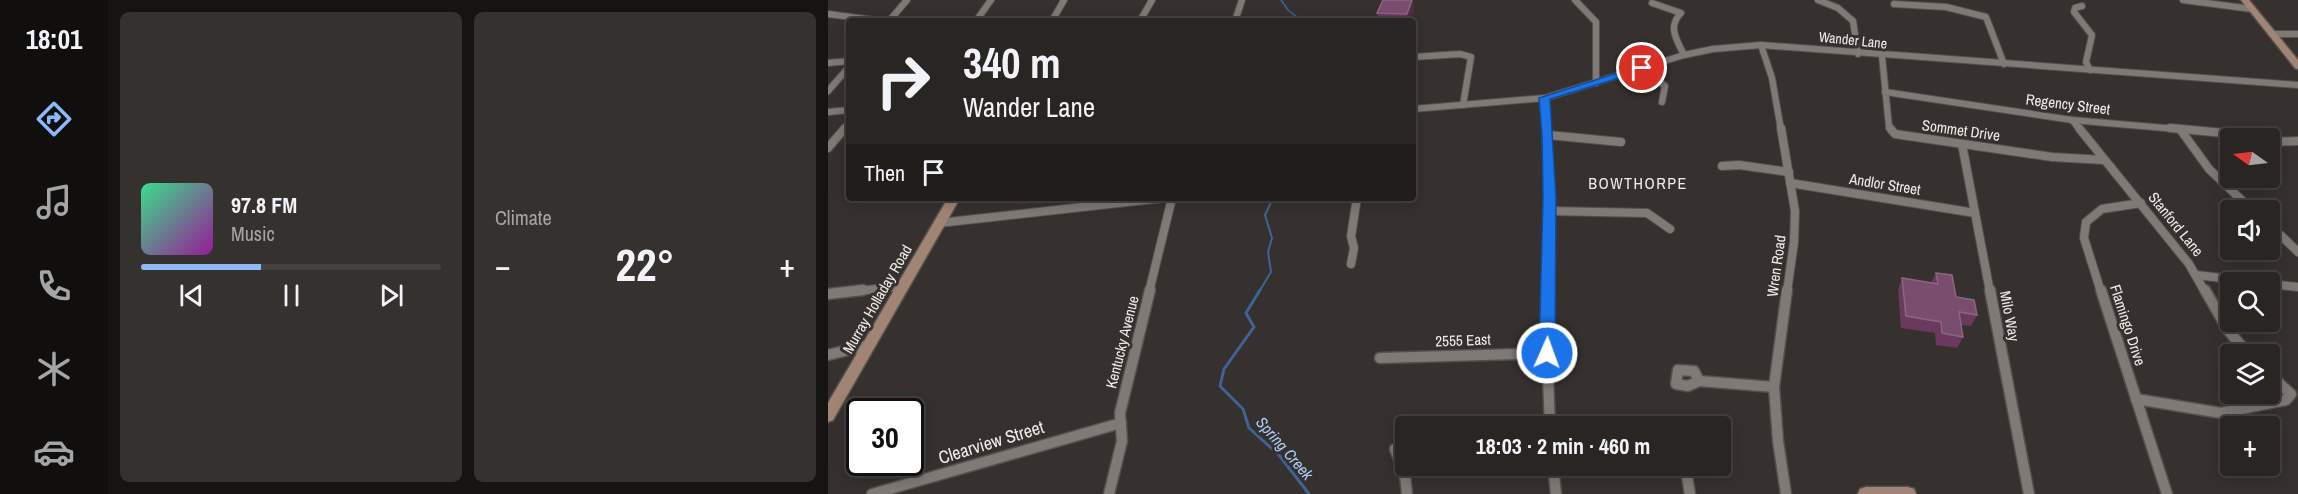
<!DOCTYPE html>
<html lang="en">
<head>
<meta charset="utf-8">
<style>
	body { margin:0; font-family:"Archivo Narrow",sans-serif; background:#34312f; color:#f1f3f6; height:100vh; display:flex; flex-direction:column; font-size:22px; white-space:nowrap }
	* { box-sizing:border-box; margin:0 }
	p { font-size:20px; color:#a5a5a5 }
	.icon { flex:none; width:33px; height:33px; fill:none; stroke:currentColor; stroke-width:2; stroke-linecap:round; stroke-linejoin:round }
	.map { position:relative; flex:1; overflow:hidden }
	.side { display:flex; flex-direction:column; gap:12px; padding:12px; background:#161413; width:720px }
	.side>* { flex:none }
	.top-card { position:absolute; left:18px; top:18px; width:570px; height:183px; border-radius:6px; box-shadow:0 3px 15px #0003,0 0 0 2px #444240; background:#282522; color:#f1f3f6; overflow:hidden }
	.needle { width:39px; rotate:284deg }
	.buttons { position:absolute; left:1392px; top:128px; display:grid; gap:12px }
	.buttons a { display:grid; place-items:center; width:60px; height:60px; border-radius:6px; background:#282522; box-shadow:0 3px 15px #0003,0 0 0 2px #444240; font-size:30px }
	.speed { position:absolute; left:18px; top:398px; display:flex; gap:12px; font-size:30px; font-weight:700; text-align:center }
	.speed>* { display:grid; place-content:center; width:78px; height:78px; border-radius:50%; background:#282522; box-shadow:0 3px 15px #0003,0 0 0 2px #444240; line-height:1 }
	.speed .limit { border:3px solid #111; border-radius:9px; background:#fff; color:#111 }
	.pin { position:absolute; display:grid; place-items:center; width:51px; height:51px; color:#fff; margin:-26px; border:3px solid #fff; border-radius:50%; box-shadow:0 2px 6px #0007 }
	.me { position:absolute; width:66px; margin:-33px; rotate:2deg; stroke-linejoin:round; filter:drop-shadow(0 0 4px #0008) }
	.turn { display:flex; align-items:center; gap:21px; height:126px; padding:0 18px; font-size:27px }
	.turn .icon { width:78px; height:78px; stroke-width:2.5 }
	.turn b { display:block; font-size:42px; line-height:51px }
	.then { display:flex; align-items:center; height:57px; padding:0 18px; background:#0003; gap:12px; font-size:22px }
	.big { font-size:45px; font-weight:800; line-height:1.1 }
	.side .card { flex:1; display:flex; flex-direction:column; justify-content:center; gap:9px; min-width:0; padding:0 21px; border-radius:9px; background:#34312f }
	.song { display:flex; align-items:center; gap:18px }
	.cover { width:72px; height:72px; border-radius:9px; background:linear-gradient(135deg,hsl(150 70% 55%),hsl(300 70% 35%)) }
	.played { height:6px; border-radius:3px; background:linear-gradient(90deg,#8abafc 40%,#444240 40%) }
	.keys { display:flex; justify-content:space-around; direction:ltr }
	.heat { display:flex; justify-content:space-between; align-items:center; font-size:33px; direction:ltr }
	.side .tiles { flex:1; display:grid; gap:12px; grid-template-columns:repeat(2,1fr) }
	.trip { position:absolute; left:567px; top:416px; width:336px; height:60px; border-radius:6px; background:#282522; box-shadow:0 3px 15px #0003,0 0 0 2px #444240; font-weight:800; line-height:60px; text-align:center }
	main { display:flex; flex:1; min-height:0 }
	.dock { display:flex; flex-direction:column; width:108px; justify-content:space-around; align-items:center; background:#100f0e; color:#a5a5a5 }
	.dock .icon { width:42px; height:42px }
	.dock .active { color:#8abafc }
	.dock b { font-size:27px; color:#f1f3f6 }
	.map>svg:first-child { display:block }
</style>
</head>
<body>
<main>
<nav class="dock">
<b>18:01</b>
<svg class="icon active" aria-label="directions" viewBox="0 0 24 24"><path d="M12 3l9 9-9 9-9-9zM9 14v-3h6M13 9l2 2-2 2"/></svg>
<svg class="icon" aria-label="music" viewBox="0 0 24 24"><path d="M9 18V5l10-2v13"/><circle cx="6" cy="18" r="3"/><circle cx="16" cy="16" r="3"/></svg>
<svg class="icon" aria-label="phone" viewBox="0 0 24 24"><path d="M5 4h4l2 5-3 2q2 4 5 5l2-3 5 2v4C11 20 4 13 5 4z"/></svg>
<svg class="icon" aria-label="climate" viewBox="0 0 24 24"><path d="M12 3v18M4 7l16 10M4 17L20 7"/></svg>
<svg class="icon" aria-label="car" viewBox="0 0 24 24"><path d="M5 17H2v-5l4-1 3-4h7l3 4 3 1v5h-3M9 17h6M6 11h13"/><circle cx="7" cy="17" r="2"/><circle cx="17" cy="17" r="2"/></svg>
</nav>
<section class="side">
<div class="tiles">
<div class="card">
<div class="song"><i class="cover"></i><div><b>97.8 FM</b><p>Music</p></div></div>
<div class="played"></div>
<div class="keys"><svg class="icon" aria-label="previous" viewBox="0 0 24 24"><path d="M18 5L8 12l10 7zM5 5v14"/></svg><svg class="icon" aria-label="pause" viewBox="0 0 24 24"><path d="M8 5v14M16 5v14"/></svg><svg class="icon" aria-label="next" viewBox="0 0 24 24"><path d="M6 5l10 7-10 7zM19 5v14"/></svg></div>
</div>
<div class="card"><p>Climate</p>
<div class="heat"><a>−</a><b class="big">22°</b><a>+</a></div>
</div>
</div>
</section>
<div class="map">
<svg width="1470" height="494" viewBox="0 0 1470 494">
	<rect width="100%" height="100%" fill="#36312e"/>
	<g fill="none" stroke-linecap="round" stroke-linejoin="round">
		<!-- stream-far2 -->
		<polyline stroke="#3f6398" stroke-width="1.5" points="453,0 460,10 474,21"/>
		<!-- stream-far1 -->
		<polyline stroke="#3f6398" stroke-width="2" points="431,292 443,272 440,252 444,238 437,215 445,198"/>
		<!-- stream -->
		<polyline stroke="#3f6398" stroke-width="3" points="432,290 418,313 426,327 396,369 392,386 415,409 421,428 451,455 481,494"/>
		<!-- street-far2 casing -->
		<g stroke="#54504d" stroke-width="8">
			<g id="street-far2">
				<polyline points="747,0 768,22 768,83"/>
				<polyline points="990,0 1010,8 1025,21 1030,54"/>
				<polyline points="1355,0 1424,9"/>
				<path d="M824,3l29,10c-14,14 -4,27 3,42"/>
				<polyline points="1066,4 1118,7 1158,17 1176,64"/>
				<polyline points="1254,6 1247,8 1246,12 1264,35 1258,62 1262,70"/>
				<polyline points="0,14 53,21"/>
				<polyline points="61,21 79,0"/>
				<polyline points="148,21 163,0"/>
				<polyline points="224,21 236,0"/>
				<polyline points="312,21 324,0"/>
				<polyline points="407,21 414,0"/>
				<polyline points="1444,34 1470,34"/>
				<polyline points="933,45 944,78 953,130"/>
				<polyline points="1054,56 1061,127 1063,130"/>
				<polyline points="585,57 632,54 643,57 635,105"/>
				<polyline points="0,63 21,61"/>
				<polyline points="814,68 837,86 834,102"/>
				<polyline points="0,91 21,67"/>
				<polyline points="1057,92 1244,120 1360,130"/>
				<polyline points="717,98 718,130"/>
				<polyline points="585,109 717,98 856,55 885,49 933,45 1470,85"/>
				<polyline points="0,112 21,110"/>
				<polyline points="1244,120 1252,130"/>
				<polyline points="16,130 21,124"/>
			</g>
		</g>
		<!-- street-far1 casing -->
		<g stroke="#54504d" stroke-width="10">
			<g id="street-far1">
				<polyline points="718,128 721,198 720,292"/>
				<polyline points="953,128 967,211 966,242 959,292"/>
				<polyline points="1062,128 1067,134 1224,157 1276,160"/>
				<polyline points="1251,128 1361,264 1377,292"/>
				<polyline points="1342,128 1396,133 1419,138"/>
				<polyline points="1352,129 1381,169 1424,210"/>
				<polyline points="720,135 793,142"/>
				<polyline points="1442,142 1470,141"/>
				<polyline points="1134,144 1162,292"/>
				<polyline points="0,148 17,128"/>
				<polyline points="894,166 911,165 961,172"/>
				<polyline points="962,183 1147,213"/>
				<polyline points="721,211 819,213 842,229"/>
				<polyline points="111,223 335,198"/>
				<polyline points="1442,225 1470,252"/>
				<polyline points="523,264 526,248 523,236 529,198"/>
				<polyline points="1368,275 1428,282"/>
				<polyline points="1442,284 1470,287"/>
				<polyline points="21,292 75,286"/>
				<polyline points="321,292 344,198"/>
				<polyline points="1273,292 1256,238 1258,222 1274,209 1313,203"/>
			</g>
		</g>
		<!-- street casing -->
		<g stroke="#54504d" stroke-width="13">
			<g id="street">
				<polyline points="720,290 719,353 722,426"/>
				<polyline points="1162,290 1201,494"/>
				<polyline points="1273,290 1339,494"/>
				<polyline points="1377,290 1400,330 1420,354"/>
				<polyline points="0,294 35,290"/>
				<polyline points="0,355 41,345"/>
				<polyline points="552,358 719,353"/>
				<polygon points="850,370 866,371 871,381 860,386 848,384"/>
				<polyline points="871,381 946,387"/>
				<polyline points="1308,399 1393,413 1458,400 1463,394 1442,375"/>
				<polyline points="567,449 577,475 579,494"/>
				<polyline points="725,465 728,494"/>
				<polyline points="857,465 862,494"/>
				<polyline points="44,494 293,423"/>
				<polyline points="281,494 294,441 292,413 322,290"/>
				<polyline points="958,494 950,441 946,387 959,290"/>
			</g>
		</g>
		<!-- secondary casing -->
		<g stroke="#54504d" stroke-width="3">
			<g id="secondary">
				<polygon points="1413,0 1421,0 1470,60 1470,69 1467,68"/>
				<polygon points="120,198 132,198 5,420 0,422 0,403"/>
				<polygon points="1038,487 1080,487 1086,489 1088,494 1030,494 1032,489"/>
			</g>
		</g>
		<!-- street-far2 -->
		<use href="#street-far2" stroke="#7f7a76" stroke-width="6"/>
		<!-- street-far1 -->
		<use href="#street-far1" stroke="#7f7a76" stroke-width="8"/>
		<!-- street -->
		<use href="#street" stroke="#7f7a76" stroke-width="10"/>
		<!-- secondary -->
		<use href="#secondary" fill="#a18473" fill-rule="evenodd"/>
	</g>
	<!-- wall -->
	<g fill="#6b395e">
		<polygon points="586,10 582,21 550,21 549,13"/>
		<polygon points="1108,273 1128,297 1149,315 1143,326 1133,325 1135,337 1129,348 1108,345 1107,333 1073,328 1070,290 1074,278 1103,283"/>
	</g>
	<!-- shaded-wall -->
	<g fill="#502e45">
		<polygon points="584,0 586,10 582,21 580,21 579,14"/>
		<polygon points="186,198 234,198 190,205"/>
	</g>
	<!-- building -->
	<g fill="#794d6e" stroke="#8c6681" stroke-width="1.5">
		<polygon points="555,0 584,0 579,14 549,13"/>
		<polygon points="1108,273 1124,275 1128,297 1146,300 1149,315 1131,312 1135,337 1114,333 1113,322 1078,316 1074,278 1110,284"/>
	</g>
	<!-- route -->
	<polygon fill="#1a73e8" stroke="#114b97" stroke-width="1.5" points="814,65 818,66 818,70 722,99 728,198 727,353 724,357 713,357 711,353 715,198 714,135 711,98"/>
	<g text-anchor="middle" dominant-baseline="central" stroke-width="6" stroke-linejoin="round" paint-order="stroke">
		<!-- far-street labels -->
		<g font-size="14" fill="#efecea" stroke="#36312e">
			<text transform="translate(1025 40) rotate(6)">Wander Lane</text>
		</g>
		<!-- street labels -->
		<g font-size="15" fill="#efecea" stroke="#36312e">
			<text transform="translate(1240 104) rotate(7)">Regency Street</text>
			<text transform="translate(1133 130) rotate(8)">Sommet Drive</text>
			<text transform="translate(1057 184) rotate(9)">Andlor Street</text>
			<text transform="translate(1348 224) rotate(51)">Stanford Lane</text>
			<text transform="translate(948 266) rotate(-82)">Wren Road</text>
			<text transform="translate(49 299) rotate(-60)">Murray Holladay Road</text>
			<text transform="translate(1182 316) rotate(79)">Milo Way</text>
			<text transform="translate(1300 325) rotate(72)">Flamingo Drive</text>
			<text transform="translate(635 340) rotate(-2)">2555 East</text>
			<text transform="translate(294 342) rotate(-76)">Kentucky Avenue</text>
		</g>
		<!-- neighbourhood labels -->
		<g font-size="16" letter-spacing="1.5" fill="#efecea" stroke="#36312e">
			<text x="810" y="183">BOWTHORPE</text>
		</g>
		<!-- water labels -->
		<g font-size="16" font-style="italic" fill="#abcbfb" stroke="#36312e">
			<text transform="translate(457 448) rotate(49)">Spring Creek</text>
		</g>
		<!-- near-street labels -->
		<g font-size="18" fill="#efecea" stroke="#36312e">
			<text transform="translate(163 442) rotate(-17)">Clearview Street</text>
		</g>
	</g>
</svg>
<div class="buttons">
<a><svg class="needle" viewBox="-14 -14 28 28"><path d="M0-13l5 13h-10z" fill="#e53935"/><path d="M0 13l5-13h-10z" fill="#a5a5a5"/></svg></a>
<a><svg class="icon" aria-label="sound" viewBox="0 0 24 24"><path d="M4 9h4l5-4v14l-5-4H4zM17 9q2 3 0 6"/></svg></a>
<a><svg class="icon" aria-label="search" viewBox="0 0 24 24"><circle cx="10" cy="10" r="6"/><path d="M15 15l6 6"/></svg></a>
<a><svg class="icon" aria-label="layers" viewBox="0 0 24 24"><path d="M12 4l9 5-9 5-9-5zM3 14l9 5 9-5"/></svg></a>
<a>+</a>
</div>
<div class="speed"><div class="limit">30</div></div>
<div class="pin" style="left:814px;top:68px;background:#d93025"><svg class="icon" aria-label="arrive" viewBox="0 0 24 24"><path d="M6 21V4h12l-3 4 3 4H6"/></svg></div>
<svg class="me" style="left:719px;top:353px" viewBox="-20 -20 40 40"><circle r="17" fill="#1a73e8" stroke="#fff" stroke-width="3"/><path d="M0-11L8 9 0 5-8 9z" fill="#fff"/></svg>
<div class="trip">18:03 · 2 min · 460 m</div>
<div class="top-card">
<div class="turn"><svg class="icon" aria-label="right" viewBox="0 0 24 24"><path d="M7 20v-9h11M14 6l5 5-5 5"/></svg><div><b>340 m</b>Wander Lane</div></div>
<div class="then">Then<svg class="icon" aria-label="arrive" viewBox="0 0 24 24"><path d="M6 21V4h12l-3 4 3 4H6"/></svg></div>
</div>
</div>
</main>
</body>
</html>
